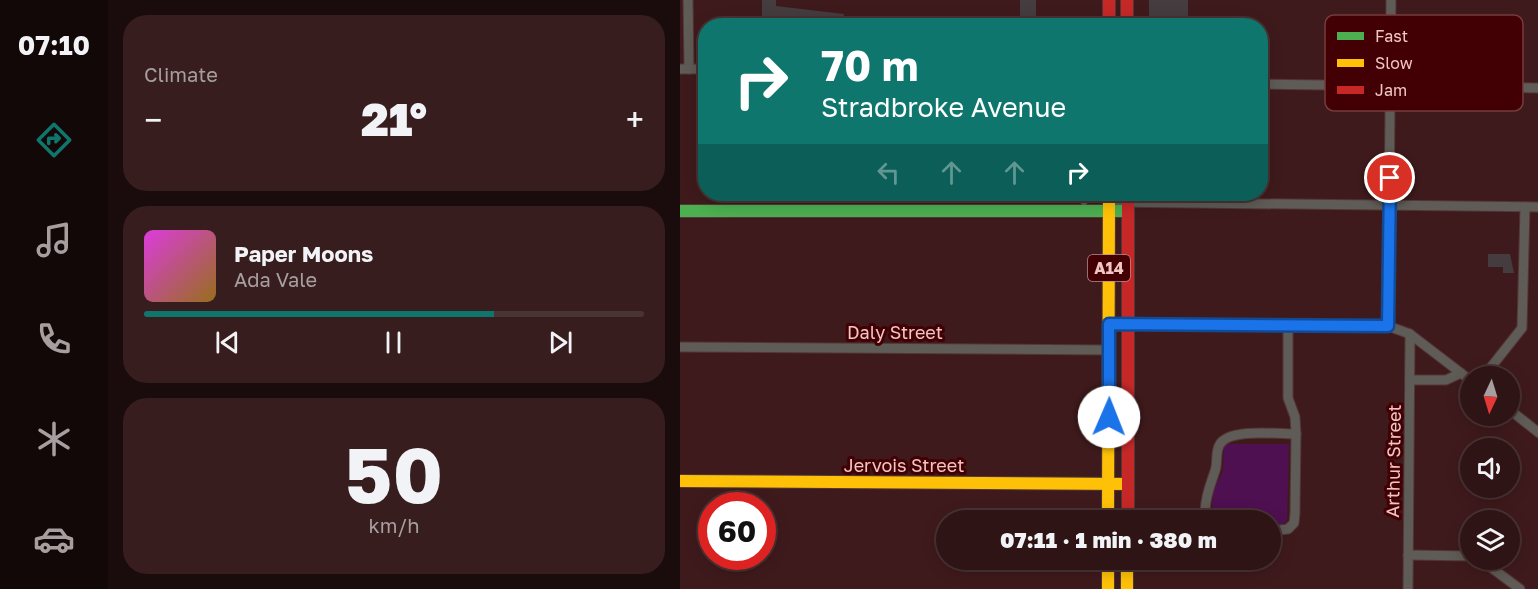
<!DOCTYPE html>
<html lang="en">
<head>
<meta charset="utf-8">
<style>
	body { margin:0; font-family:"Golos Text",sans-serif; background:#371d1e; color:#f1f3f6; height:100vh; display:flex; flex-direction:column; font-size:22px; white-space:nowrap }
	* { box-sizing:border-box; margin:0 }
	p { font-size:20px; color:#a79ea0 }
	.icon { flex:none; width:33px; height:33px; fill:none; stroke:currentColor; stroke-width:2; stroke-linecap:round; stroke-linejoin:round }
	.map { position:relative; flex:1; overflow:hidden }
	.details { display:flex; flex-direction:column; gap:15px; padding:15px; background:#1a0b0c; width:572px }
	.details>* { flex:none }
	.hud { position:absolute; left:18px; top:18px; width:570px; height:183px; border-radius:24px; box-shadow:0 3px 15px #0003,0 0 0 2px #4a3334; background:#0f766e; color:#fff; overflow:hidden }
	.needle { width:39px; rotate:184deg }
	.tools { position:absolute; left:780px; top:366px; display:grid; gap:12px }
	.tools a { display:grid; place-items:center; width:60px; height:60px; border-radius:50%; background:#2f1415; box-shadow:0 3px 15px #0003,0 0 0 2px #4a3334; font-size:30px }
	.speed { position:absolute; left:18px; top:492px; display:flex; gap:12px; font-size:30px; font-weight:700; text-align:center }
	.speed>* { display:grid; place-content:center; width:78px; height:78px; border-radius:50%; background:#2f1415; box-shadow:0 3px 15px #0003,0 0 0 2px #4a3334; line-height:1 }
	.speed .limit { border:9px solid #d22; background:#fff; color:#111 }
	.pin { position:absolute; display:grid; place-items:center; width:51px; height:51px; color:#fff; margin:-26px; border:3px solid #fff; border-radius:50%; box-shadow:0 2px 6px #0007 }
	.me { position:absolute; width:66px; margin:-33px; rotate:1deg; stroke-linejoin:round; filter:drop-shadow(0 0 4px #0008) }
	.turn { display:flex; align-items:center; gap:21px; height:126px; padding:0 24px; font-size:27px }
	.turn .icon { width:78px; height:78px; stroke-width:2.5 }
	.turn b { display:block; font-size:42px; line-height:51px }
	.lanes { display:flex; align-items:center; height:57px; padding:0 24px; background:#0003; justify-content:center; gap:30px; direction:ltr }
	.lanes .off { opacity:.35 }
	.big { font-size:45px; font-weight:800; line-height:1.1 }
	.details .tile { flex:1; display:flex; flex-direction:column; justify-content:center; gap:9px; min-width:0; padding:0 21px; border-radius:24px; background:#371d1e }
	.details .dial { align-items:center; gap:0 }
	.dial b { font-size:78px; line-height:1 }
	.song { display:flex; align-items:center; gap:18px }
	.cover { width:72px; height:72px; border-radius:9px; background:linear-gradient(135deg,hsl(300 70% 55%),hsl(40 70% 35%)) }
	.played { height:6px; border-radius:3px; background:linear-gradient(90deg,#0f766e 70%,#4a3334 70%) }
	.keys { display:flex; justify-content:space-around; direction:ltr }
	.heat { display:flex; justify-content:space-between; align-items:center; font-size:33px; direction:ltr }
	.trip { position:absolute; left:256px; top:510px; width:345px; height:60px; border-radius:30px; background:#2f1415; box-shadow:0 3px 15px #0003,0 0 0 2px #4a3334; font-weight:800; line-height:60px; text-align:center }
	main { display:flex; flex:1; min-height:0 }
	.tab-bar { display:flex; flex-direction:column; width:108px; justify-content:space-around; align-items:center; background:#130808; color:#a79ea0 }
	.tab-bar .icon { width:42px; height:42px }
	.tab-bar .on { color:#0f766e }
	.tab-bar b { font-size:27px; color:#f1f3f6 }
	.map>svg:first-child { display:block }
</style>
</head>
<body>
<main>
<nav class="tab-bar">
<b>07:10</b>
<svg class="icon on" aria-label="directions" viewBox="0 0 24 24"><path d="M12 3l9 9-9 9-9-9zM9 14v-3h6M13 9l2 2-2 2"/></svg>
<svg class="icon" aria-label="music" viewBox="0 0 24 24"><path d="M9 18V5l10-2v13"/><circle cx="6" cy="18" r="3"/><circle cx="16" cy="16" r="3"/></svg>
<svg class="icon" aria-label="phone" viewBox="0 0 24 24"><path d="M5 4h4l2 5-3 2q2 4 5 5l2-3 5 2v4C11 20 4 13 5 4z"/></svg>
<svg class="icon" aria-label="climate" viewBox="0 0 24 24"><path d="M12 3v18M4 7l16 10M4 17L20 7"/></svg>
<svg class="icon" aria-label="car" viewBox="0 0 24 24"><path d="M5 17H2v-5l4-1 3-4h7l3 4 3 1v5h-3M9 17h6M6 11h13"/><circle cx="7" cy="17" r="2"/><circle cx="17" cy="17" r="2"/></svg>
</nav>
<section class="details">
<div class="tile"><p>Climate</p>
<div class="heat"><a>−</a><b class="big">21°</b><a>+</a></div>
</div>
<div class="tile">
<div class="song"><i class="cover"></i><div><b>Paper Moons</b><p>Ada Vale</p></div></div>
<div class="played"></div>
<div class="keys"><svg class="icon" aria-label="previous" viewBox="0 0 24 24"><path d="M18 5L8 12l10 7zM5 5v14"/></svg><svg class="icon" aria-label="pause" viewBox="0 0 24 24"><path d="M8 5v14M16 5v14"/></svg><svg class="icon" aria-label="next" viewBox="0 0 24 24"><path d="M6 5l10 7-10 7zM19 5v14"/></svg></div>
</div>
<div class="tile dial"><b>50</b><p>km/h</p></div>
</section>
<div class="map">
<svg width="859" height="589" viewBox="0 0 859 589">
	<rect width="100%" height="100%" fill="#3f1a1c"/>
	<!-- green -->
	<polygon fill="#4f1051" points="544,444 609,444 607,520 601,526 591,526 591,520 532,520 533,492 543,471"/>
	<!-- building -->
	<g fill="#443c3e">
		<polygon points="82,0 96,0 96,6 164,14 163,26 82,26"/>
		<rect x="340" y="0" width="16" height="26"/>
		<rect x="469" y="0" width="39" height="23"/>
		<polygon points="808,254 830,254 834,273 823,273 823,267 808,267"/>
	</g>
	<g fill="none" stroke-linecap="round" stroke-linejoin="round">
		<!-- lane casing -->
		<g stroke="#543636" stroke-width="7">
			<polyline id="lane" points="400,194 404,197 404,209"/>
		</g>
		<!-- street casing -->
		<g stroke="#543636" stroke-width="11">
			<g id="street">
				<polyline points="8,0 9,69"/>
				<polyline points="0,69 26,69"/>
				<polyline points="580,84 859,88"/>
				<polyline points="429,202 859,207"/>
				<polyline points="429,324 708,326 730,334 790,380"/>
				<polyline points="708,326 711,0"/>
				<polyline points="0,347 430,350"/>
				<polyline points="804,376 842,328 845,207"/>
				<polyline points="730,380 766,380 781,373"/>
				<polyline points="830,410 859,433"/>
				<path d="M525,520c-1,-18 4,-32 10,-49 3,-8 0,-20 5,-27 10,-16 58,-10 76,-10"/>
				<polyline points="591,531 608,529 614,523 615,513 616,434 615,417 608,398 608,325"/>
				<polyline points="728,555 790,556"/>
				<polyline points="801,560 840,589"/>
				<polyline points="728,589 730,334"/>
			</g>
		</g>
		<!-- fast casing -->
		<g stroke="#543636" stroke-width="14">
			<polyline id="fast" points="0,211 448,211"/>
		</g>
		<!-- slow casing -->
		<g stroke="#543636" stroke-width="14">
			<g id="slow">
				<polyline points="0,481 448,484"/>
				<polyline points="428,520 429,194"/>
				<polyline points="428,560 428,589"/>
				<polyline points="447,560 447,589"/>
			</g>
		</g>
		<!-- jam casing -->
		<g stroke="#543636" stroke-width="14">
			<g id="jam">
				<polyline points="429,0 429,26"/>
				<polyline points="447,0 447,26"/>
				<polyline points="448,194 448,520"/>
			</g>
		</g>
		<!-- lane -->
		<use href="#lane" stroke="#5f5b56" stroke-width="4.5"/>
		<!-- street -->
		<use href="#street" stroke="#5f5b56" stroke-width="9"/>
		<!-- fast -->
		<use href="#fast" stroke="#4caf50" stroke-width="12"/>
		<!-- slow -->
		<use href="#slow" stroke="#ffc107" stroke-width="12"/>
		<!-- jam -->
		<use href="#jam" stroke="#c62828" stroke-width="12"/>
	</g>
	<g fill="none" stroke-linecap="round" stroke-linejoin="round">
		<!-- route casing -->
		<g stroke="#114b97" stroke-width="15">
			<polyline id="route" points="429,417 429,324 708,326 710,178"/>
		</g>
		<!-- route -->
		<use href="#route" stroke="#1a73e8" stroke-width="10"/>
	</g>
	<g text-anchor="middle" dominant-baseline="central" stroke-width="6" stroke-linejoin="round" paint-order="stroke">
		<!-- shield labels -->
		<rect fill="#420005" stroke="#bc8b89" stroke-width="1.5" x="408" y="255" width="42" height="26" rx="4.5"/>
		<g font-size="16" font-weight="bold" fill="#f1c6c2">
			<text x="429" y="268">A14</text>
		</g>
		<!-- street labels -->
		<g font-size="18" fill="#f1c6c2" stroke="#420005">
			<text x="215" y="332">Daly Street</text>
			<text transform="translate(713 461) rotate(-89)">Arthur Street</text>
			<text x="224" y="465">Jervois Street</text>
		</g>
	</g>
	<!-- legend -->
	<rect x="645" y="15" width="198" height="96" rx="9" fill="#420005" stroke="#773b3e" stroke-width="1.5"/>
	<rect x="657" y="32" width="27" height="8" fill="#4caf50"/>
	<rect x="657" y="59" width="27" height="8" fill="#ffc107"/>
	<rect x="657" y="86" width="27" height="8" fill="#c62828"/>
	<g font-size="16" fill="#f1c6c2">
		<text x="695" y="42">Fast</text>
		<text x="695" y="69">Slow</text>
		<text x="695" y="96">Jam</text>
	</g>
</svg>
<div class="tools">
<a><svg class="needle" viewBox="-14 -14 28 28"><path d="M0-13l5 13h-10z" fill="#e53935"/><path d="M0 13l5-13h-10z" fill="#a79ea0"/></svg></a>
<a><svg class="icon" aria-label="sound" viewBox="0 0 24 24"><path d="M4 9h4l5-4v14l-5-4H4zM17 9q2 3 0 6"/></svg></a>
<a><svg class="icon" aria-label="layers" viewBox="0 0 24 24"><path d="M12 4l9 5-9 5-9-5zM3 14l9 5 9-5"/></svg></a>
</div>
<div class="speed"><div class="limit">60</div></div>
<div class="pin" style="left:710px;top:178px;background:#d93025"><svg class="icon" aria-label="arrive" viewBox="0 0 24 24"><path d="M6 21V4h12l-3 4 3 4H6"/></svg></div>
<svg class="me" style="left:429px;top:417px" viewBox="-20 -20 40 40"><circle r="19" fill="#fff"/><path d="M0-13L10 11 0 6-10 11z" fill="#1a73e8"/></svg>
<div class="trip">07:11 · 1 min · 380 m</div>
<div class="hud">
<div class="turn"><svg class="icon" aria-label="right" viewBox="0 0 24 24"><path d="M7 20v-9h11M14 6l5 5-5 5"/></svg><div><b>70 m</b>Stradbroke Avenue</div></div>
<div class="lanes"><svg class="icon off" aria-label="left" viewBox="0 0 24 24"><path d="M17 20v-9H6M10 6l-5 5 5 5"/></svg><svg class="icon off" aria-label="ahead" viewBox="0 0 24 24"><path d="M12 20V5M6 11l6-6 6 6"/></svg><svg class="icon off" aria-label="ahead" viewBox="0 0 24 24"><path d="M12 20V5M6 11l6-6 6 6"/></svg><svg class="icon" aria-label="right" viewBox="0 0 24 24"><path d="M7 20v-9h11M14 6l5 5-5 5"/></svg></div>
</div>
</div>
</main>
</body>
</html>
